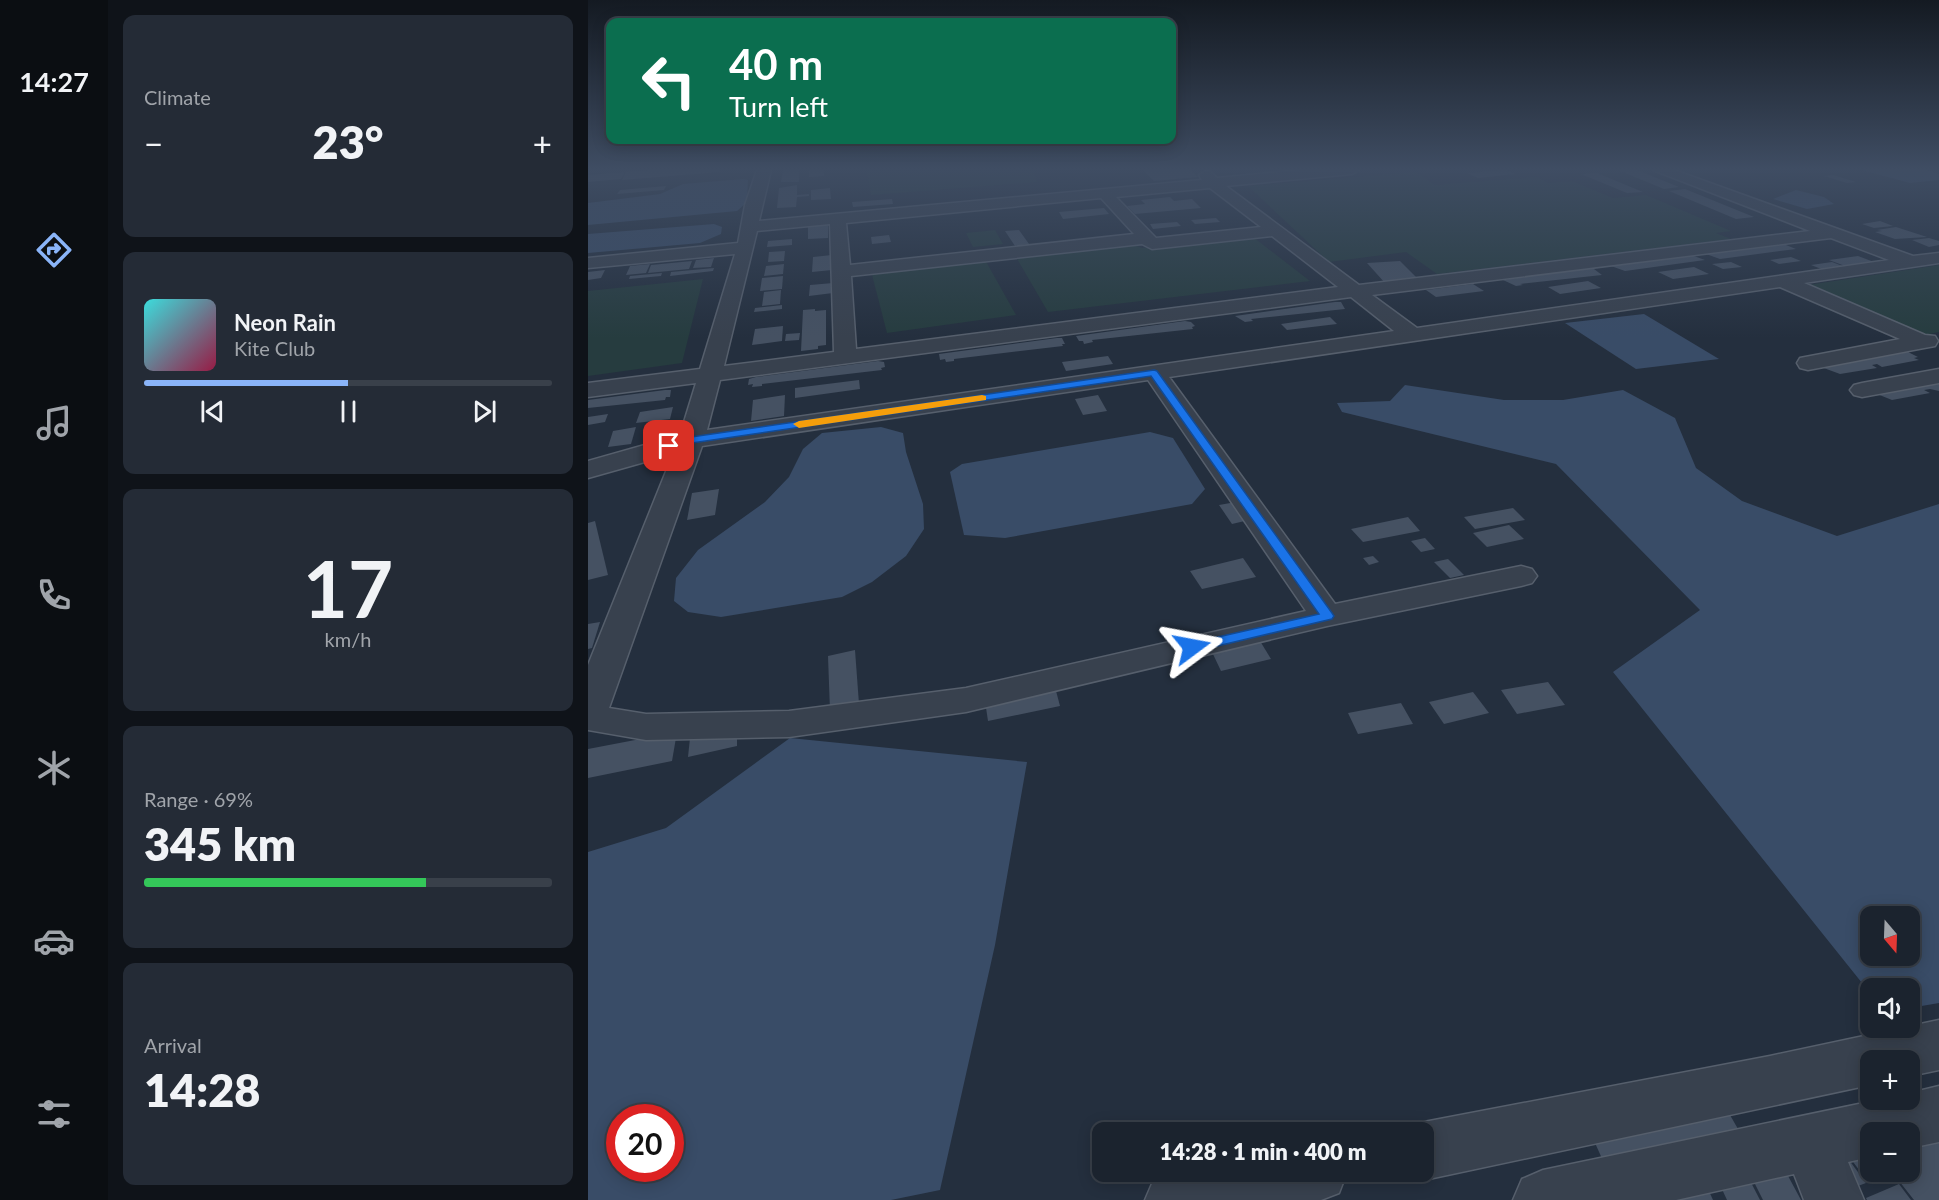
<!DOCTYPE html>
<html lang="en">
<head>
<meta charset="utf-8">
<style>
	body { margin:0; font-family:Lato,sans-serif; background:#242b36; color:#f1f3f6; height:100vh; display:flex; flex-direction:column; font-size:22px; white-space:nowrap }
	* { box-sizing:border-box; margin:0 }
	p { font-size:20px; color:#a0a4aa }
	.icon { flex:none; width:33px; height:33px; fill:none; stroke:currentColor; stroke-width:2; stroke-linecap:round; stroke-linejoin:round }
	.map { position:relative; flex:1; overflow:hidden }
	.panel { display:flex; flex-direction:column; gap:15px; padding:15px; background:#0f1319; width:480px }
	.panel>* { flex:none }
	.banner { position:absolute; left:18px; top:18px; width:570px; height:126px; border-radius:12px; box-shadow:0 3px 15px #0003,0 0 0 2px #39404a; background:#0b6e4f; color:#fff; overflow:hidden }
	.needle { width:39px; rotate:161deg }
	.tools { position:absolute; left:1272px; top:906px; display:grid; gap:12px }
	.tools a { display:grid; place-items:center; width:60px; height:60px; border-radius:12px; background:#1b232e; box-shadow:0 3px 15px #0003,0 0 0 2px #39404a; font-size:30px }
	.speed { position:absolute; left:18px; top:1104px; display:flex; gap:12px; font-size:30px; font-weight:700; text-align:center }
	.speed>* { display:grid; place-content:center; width:78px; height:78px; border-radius:50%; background:#1b232e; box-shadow:0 3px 15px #0003,0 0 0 2px #39404a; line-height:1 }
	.speed .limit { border:9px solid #d22; background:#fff; color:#111 }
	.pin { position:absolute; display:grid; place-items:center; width:51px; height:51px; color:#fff; margin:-26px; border-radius:12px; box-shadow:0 3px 9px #0006 }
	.me { position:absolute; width:66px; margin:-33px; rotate:77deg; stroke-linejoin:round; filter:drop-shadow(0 0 4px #0008) }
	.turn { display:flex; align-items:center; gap:21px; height:126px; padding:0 24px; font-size:27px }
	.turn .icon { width:78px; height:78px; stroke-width:2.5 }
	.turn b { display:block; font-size:42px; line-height:51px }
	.big { font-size:45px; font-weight:800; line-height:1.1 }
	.panel .card { flex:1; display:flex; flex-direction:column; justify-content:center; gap:9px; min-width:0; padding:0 21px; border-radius:12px; background:#242b36 }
	.panel .dial { align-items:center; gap:0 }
	.dial b { font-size:78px; line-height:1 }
	.song { display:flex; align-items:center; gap:18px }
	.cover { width:72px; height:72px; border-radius:9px; background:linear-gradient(135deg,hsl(180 70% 55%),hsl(340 70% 35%)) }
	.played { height:6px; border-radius:3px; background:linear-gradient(90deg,#8ab4f8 50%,#39404a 50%) }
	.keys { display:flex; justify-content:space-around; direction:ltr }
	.heat { display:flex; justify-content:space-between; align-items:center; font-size:33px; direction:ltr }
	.charge { height:9px; border-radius:4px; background:linear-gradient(90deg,#34c759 69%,#39404a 0) }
	.trip { position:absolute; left:504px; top:1122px; width:342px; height:60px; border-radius:12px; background:#1b232e; box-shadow:0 3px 15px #0003,0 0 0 2px #39404a; font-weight:800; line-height:60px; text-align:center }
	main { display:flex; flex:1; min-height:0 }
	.tab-bar { display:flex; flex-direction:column; width:108px; justify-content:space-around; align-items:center; background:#0b0e12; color:#a0a4aa }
	.tab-bar .icon { width:42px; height:42px }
	.tab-bar .active { color:#8ab4f8 }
	.tab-bar b { font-size:27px; color:#f1f3f6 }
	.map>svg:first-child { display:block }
</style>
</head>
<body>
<main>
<nav class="tab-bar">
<b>14:27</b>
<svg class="icon active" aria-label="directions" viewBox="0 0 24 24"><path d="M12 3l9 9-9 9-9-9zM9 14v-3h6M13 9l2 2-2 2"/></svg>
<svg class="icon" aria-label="music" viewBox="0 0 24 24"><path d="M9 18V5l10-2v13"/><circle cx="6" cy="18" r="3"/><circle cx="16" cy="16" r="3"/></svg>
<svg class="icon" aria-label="phone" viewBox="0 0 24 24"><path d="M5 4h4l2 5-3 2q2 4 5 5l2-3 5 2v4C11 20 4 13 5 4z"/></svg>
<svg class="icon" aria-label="climate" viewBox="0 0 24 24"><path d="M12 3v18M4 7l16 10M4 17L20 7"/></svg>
<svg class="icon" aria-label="car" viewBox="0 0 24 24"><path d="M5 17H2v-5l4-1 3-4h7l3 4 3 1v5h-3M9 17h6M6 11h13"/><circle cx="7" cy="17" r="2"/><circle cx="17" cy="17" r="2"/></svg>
<svg class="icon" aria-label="filters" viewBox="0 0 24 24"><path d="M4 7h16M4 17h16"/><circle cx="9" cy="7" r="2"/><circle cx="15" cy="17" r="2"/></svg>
</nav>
<section class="panel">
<div class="card"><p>Climate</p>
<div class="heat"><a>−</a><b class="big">23°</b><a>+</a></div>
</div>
<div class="card">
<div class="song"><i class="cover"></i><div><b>Neon Rain</b><p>Kite Club</p></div></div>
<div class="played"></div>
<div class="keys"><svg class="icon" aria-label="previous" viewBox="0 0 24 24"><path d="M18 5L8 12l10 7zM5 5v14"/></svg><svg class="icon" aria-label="pause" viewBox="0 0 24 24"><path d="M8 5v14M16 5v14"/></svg><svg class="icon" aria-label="next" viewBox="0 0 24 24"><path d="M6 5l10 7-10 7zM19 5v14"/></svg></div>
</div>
<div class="card dial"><b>17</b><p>km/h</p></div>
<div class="card"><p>Range · 69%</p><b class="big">345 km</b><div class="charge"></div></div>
<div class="card"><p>Arrival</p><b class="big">14:28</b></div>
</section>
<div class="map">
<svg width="1351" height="1200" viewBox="0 0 1351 1200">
	<rect width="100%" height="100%" fill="#242f3e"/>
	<!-- green -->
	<g fill="#263c3f">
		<polygon points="279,170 445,170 449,182 283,195"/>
		<polygon points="828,172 847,185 949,177 960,183 984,181 1025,198 1058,195 1143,231 1128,233 1143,239 849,274 818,252 741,262 660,186"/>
		<polygon points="407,230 415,244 385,247 378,233"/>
		<polygon points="665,237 722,281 460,312 428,257 544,244 554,248"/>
		<polygon points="396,258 428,315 299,333 283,271"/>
		<polygon points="1351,265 1351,332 1337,335 1220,285"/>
		<polygon points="115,279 94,363 0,376 0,291"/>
	</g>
	<!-- water -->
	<g fill="#394c67" fill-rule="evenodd">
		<polygon points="1274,170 1338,170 1351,174 1351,180 1322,183"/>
		<polygon points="155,179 160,180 159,202 149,211 0,225 0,203 72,194 95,184"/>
		<polygon points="1208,190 1236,197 1246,204 1219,209 1185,199"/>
		<polygon points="126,224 134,227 133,234 112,243 0,253 0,234"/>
		<polygon points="1056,314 1131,359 1048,369 977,323"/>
		<path d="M817,385l99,15h59l60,-10 52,28 21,50 46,33 95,35 102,-32v499l-29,5v-20h-40v5l-257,-321 87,-62 -144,-146 -214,-52 -5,-9 53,-2zM1282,916h40v40h-40z"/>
		<polygon points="293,427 315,433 318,452 335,504 336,529 318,556 284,582 254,597 133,617 100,612 86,601 88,578 110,550 177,502 201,477 215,449 234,433"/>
		<polygon points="562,432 585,438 617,489 604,504 417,538 376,535 362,472 374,464"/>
		<path d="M202,738l237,24 -32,183 -55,245 -49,10h-303v-348l78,-24zM32,1118h50v50h-50z"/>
	</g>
	<!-- building -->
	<g fill="#455162">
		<polygon points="64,170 132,170 132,172 34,180 38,172"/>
		<polygon points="195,170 211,170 211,182 193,182"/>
		<polygon points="221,170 236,170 236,176 221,177"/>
		<polygon points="555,170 602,170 610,177 566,181"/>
		<polygon points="919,170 927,174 890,178 879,173"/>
		<polygon points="1030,170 1049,170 1091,187 1076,189"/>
		<polygon points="37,172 33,179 0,182 0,175"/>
		<polygon points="1009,173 1055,192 1039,193 993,174"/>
		<polygon points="1245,175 1268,182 1259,183 1236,176"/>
		<polygon points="209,185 209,195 221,194 221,196 209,197 208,207 189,208 191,188"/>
		<polygon points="78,186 76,190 29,194 32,190"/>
		<polygon points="242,188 243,199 223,200 223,190"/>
		<polygon points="1097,189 1166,217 1148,219 1081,191"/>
		<polygon points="582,197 586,201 604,199 613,208 547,214 539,206 557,204 553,200"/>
		<polygon points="304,199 305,204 265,207 264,202"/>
		<polygon points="516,208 521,214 475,219 471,212"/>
		<polygon points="628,218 632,222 607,224 603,220"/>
		<polygon points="1292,221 1305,226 1286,228 1274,224"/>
		<polygon points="589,222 593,226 565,229 562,224"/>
		<polygon points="240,223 240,238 220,239 220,224"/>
		<polygon points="1308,227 1339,237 1307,239 1287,232 1294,231 1289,230"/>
		<polygon points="431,230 441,244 427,246 417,231"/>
		<polygon points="301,235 303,242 284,244 283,237"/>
		<polygon points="1341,238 1351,241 1351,245 1341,247 1324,240"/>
		<polygon points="204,239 204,245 179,247 180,241"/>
		<polygon points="1193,243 1208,249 1132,259 1118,254"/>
		<polygon points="197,251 196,261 180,262 181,252"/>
		<polygon points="244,255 244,270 224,272 225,257"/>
		<polygon points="1103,255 1117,260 1037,271 1023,266"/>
		<polygon points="1270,256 1286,262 1257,266 1241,260"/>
		<polygon points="1203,257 1213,261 1191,264 1182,260"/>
		<polygon points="126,258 123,267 105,268 108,260"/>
		<polygon points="104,261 101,269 60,273 63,265"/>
		<polygon points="812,261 831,280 797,283 779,263"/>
		<polygon points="1143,262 1154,267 1135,269 1124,264"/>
		<polygon points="1244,262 1257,267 1236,270 1223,265"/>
		<polygon points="62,264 58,273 38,275 42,266"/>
		<polygon points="196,264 195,274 176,276 178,266"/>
		<polygon points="1106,267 1121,274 1085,279 1070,272"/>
		<polygon points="126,268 125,271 82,276 83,272"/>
		<polygon points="1001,268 1006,269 1014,275 932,284 935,285 928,286 915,280"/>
		<polygon points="17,270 13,278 0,280 0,272"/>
		<polygon points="74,273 73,276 41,279 42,276"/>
		<polygon points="195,276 194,289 172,291 174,278"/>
		<polygon points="1000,281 1013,288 972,294 960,287"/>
		<polygon points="245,283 245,293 221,296 222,285"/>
		<polygon points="885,284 896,291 848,297 838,290"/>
		<polygon points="193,290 192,304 174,306 176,292"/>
		<polygon points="747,302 753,302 757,309 663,319 665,321 657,322 647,316"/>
		<polygon points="194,305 194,309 166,312 167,308"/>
		<polygon points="227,309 227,311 238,310 238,345 230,346 230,349 213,351 215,310"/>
		<polygon points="742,317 749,324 699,330 693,324"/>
		<polygon points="597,321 603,322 607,326 604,327 605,329 504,340 505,342 496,344 495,341 491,341 488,336"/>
		<polygon points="195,326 194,341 164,345 167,329"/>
		<polygon points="212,333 211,340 197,341 198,334"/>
		<polygon points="469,338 474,338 477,344 474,344 475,346 366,359 366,361 358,362 357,359 352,360 351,354"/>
		<polygon points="1320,352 1330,357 1326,358 1331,360 1294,367 1289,364 1284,365 1289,368 1252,374 1233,367"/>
		<polygon points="520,356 525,364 478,371 474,362"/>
		<polygon points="290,361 296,362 297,367 293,368 294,370 174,384 174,386 164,387 165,384 160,385 161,379 168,377"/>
		<polygon points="271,380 272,389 207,398 207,388"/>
		<polygon points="1351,380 1351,391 1342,389 1336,390 1342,393 1304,400 1284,392"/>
		<polygon points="77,390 83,390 82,397 78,397 77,400 0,408 0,400"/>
		<polygon points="197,395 196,416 163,421 165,400"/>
		<polygon points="510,395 519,411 495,415 487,399"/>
		<polygon points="85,407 82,419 48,423 52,412"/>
		<polygon points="20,414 17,422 0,425 0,417"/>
		<polygon points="85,423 82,438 58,441 62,426"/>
		<polygon points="48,427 43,444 20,447 25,431"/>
		<polygon points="131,489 127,515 99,520 104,493"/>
		<polygon points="648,502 661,520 644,524 631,505"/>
		<polygon points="925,508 937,520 887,529 876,517"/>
		<polygon points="820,517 832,531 775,542 763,529"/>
		<polygon points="7,521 20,575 0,580 0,523"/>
		<polygon points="921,525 936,539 899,547 885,533"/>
		<polygon points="837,538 847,549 833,552 823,541"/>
		<polygon points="785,556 791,562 781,565 775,558"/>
		<polygon points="655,558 668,577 614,589 602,571"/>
		<polygon points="860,559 876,575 862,578 846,562"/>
		<polygon points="12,622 4,648 0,649 0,624"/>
		<polygon points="672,641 683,659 633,671 624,652"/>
		<polygon points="267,650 271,704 242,711 240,656"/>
		<polygon points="960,682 977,705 929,714 913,690"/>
		<polygon points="467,687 472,706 400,721 397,701"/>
		<polygon points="885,692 901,713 856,724 841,702"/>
		<polygon points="813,703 825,724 770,734 760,713"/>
		<polygon points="149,727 149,746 100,757 102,738"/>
		<polygon points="89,732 84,761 0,778 0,749"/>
		<polygon points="1138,1108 1154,1136 1016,1163 1003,1134"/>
		<polygon points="1348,1124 1351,1128 1351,1200 1326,1200 1304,1172 1322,1172 1322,1132"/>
		<polygon points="1271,1140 1282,1154 1282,1172 1296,1172 1299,1175 1280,1182 1254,1147"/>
		<polygon points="1250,1145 1278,1183 1259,1190"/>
		<polygon points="1192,1161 1213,1200 1175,1200 1158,1166"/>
		<polygon points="1155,1167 1172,1200 1139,1200 1126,1172"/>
		<polygon points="1311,1184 1323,1200 1279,1200 1278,1198"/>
		<polygon points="1120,1189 1125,1200 1080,1200"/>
	</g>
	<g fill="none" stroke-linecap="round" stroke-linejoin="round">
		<!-- minor casing -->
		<g stroke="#565f6c" stroke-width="3">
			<g id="minor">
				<path d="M169,170h14l-12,51 443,-41 -3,-5 7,-4 5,1 6,6 85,-8h57l-7,4 -126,12 133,99 451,-54 -157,-61h21l239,86 26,-3v10l-135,20 121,52 10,1 3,5 -3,5 -11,2 -116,22 -8,-2 -3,-5 3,-5 100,-19 -120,-52 -611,90 166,227 186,-38 11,3 5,7 -5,7 -11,3 -194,40 -361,86 -177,25 -143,3 -58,-10v-65l85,-211 -85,24v-17l92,-26 16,-52 -108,14v-14l112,-14 35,-115 -147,14v-10l150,-15 7,-38zM622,188l51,39 -105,11 -40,-41zM513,198l33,36 -284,31 -4,-42zM242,224l4,128 -110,14 33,-135zM684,236l66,51 -482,62 -5,-73 291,-32 10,5zM1243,238l58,22 -472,68 -45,-33zM763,297l43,34 -687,99 13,-50zM560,380l158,231 -340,77 -177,23 -143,3 -37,-6 93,-262z"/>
				<polygon points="1351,369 1351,383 1274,397 1266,395 1262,390 1266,385 1274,383"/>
				<polygon points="1351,1020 1351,1070 1322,1076 1322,1060 1282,1060 1282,1085 836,1180 816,1172 836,1172 836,1132 815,1132 836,1122 1182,1056"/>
				<polygon points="1351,1086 1351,1142 1322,1148 1322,1132 1282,1132 1282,1157 1260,1162 1276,1200 1216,1200 1206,1174 1088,1200 925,1200 934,1179 955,1170 1290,1100 1322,1100 1322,1093"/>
				<polygon points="584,1172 759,1172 751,1193 733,1200 557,1200 566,1179"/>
			</g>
		</g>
		<!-- minor -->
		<use href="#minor" fill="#38414e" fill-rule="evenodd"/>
	</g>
	<!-- sky -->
	<linearGradient id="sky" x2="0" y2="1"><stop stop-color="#141a22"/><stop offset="0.5" stop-color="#3f4d63"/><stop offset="1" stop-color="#3f4d63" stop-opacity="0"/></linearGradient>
	<rect width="1351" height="338" fill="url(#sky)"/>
	<!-- route -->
	<polygon fill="#1a73e8" stroke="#114b97" stroke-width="1.5" points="566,370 569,371 744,613 746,616 744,619 604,652 599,651 597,647 599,644 731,614 563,376 104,443 81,449 75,446 103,437"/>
	<!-- slow -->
	<polygon fill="#f59e0b" points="394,395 398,396 398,400 211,428 205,424 211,421"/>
</svg>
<div class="tools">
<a><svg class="needle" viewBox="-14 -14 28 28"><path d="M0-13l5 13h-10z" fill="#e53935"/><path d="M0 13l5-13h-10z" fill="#a0a4aa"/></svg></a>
<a><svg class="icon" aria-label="sound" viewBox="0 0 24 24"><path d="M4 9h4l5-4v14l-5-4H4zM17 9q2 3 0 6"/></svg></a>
<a>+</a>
<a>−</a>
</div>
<div class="speed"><div class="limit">20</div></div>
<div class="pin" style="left:81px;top:446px;background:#d93025"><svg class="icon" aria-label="arrive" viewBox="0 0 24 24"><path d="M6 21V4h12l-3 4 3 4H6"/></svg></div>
<svg class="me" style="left:604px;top:647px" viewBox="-20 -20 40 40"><path d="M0-17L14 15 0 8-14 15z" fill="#1a73e8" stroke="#fff" stroke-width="4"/></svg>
<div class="trip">14:28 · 1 min · 400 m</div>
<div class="banner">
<div class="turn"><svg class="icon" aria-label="left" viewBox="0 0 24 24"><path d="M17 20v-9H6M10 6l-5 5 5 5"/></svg><div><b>40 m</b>Turn left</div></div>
</div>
</div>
</main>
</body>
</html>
